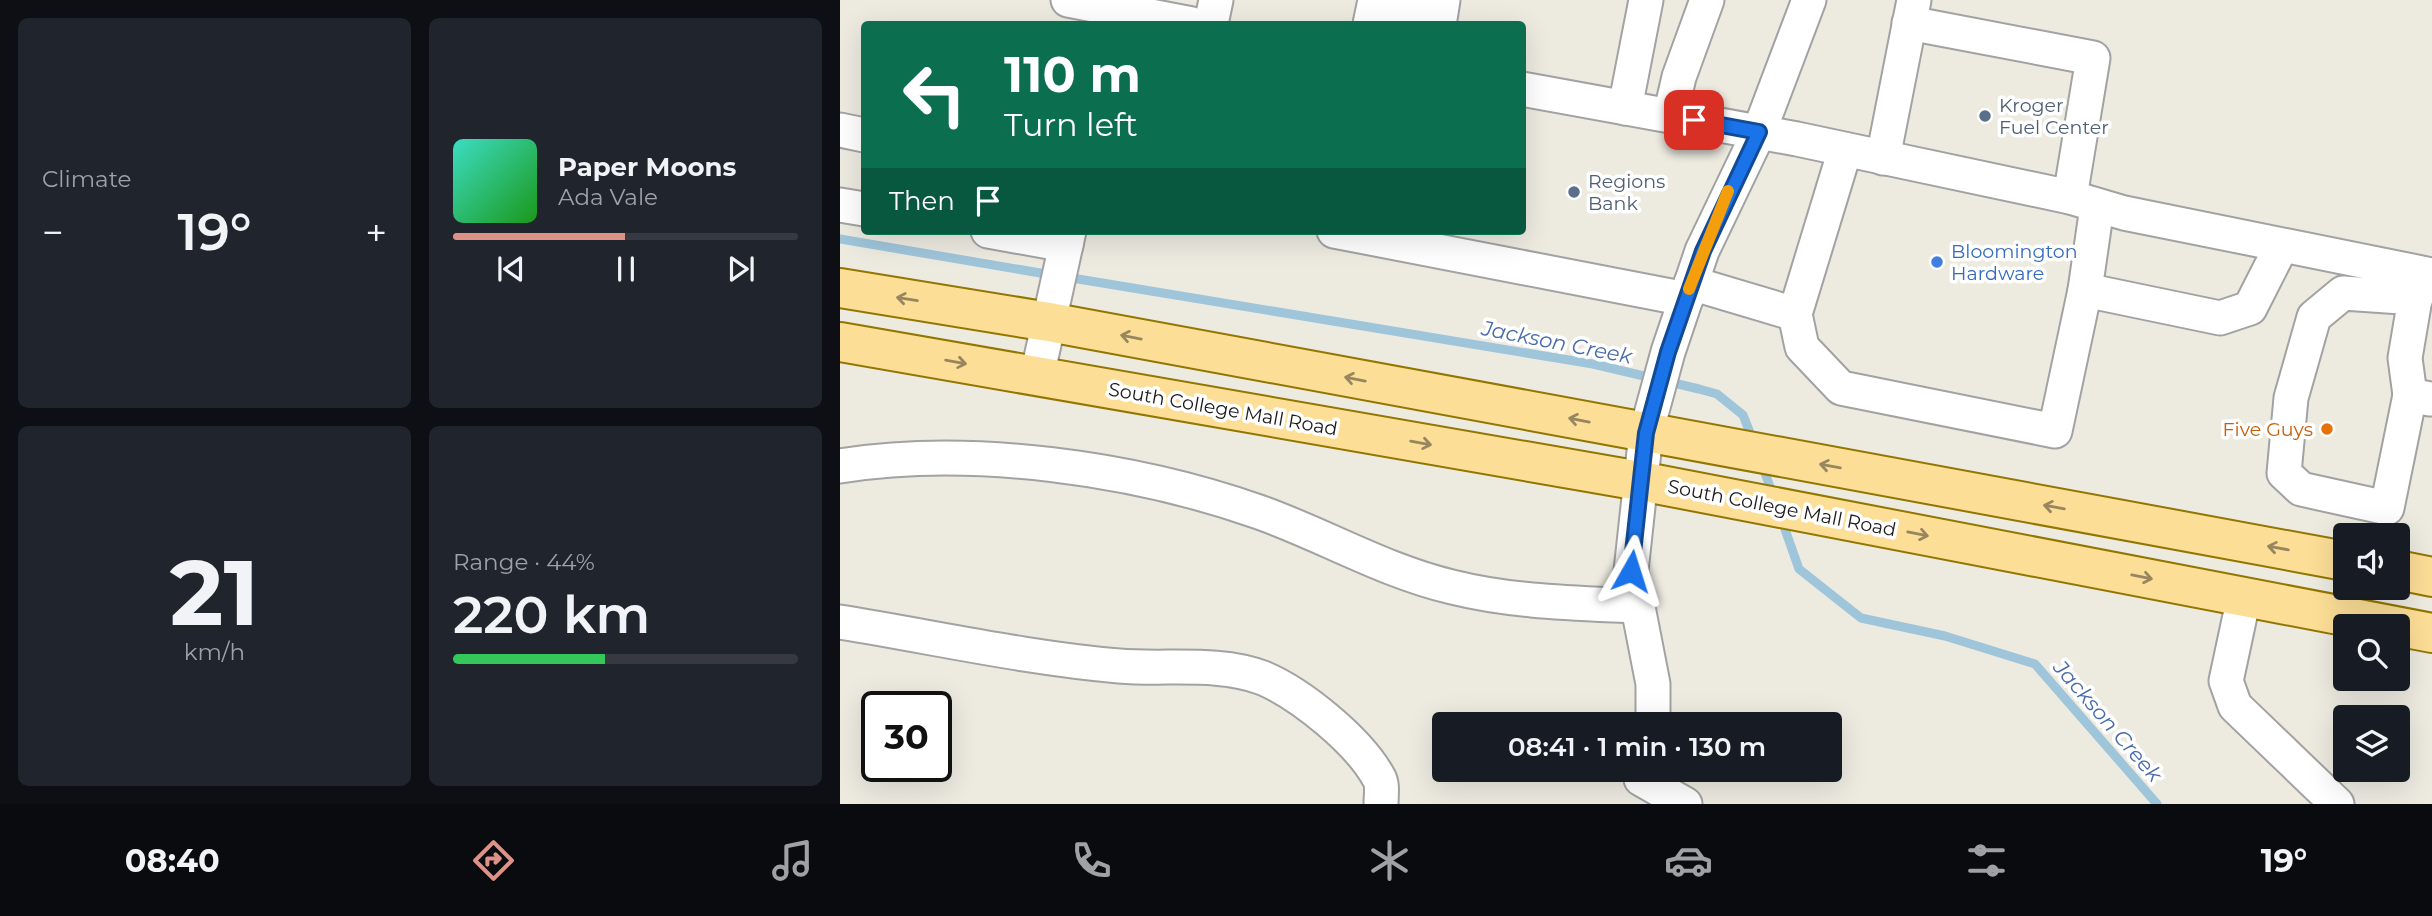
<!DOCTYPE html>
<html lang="en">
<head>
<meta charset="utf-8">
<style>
	body { margin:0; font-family:Montserrat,sans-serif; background:#20242c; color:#f1f3f6; height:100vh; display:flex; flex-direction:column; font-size:26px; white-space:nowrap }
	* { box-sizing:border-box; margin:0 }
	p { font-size:23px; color:#9ea1a6 }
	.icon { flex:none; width:38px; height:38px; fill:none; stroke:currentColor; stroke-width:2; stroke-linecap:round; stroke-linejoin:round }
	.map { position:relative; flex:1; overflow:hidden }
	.panel { display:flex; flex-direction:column; gap:18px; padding:18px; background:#0d0f14; width:840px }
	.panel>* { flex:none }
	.hud { position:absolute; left:21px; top:21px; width:665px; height:214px; border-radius:7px; box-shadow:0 7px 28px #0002; background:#0b6e4f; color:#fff; overflow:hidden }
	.tools { position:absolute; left:1493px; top:523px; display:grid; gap:14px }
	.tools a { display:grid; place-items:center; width:77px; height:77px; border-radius:7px; background:#171b24; box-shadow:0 7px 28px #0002; font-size:35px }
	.speed { position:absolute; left:21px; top:691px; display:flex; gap:14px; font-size:35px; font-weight:700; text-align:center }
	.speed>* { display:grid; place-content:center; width:91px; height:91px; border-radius:50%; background:#171b24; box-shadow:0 7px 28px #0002; line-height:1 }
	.speed .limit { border:4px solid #111; border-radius:10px; background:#fff; color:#111 }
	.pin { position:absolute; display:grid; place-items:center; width:60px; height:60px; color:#fff; margin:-30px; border-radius:14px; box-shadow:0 4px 10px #0006 }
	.me { position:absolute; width:77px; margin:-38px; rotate:6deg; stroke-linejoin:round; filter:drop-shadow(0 0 5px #0008) }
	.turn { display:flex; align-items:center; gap:24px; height:147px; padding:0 28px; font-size:32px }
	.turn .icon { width:91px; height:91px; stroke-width:2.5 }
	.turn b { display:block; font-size:49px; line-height:60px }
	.then { display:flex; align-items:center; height:66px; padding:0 28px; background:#0003; gap:14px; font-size:26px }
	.big { font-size:52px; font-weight:600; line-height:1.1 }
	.panel .widget { flex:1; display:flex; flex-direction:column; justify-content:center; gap:10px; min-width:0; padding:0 24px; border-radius:10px; background:#20242c }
	.panel .dial { align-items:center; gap:0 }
	.dial b { font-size:91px; line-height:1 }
	.song { display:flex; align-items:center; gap:21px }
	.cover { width:84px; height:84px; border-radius:10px; background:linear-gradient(135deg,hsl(170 70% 55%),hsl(120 70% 35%)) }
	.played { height:7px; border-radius:4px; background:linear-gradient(90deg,#de9287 50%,#363941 50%) }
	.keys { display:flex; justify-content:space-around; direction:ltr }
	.heat { display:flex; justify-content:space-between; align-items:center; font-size:38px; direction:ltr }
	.charge { height:10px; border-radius:5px; background:linear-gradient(90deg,#34c759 44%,#363941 0) }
	.panel .tiles { flex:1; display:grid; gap:18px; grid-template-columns:repeat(2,1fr) }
	.trip { position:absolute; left:592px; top:712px; width:410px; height:70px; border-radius:7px; background:#171b24; box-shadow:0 7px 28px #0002; font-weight:600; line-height:70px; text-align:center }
	.tab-bar { display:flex; height:112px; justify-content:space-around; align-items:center; background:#090b0e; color:#9ea1a6 }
	.tab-bar .icon { width:49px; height:49px }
	.tab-bar .on { color:#de9287 }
	.tab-bar b { font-size:32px; color:#f1f3f6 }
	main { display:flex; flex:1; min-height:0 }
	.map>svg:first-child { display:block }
</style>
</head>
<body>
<main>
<section class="panel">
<div class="tiles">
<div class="widget"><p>Climate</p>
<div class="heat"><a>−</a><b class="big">19°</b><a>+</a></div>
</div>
<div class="widget">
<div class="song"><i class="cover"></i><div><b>Paper Moons</b><p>Ada Vale</p></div></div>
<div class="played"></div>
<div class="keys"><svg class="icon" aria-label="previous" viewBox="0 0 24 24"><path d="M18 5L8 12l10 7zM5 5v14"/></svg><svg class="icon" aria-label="pause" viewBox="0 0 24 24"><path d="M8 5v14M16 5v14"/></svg><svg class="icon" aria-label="next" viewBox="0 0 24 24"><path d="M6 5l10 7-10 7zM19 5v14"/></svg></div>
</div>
<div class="widget dial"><b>21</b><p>km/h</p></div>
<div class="widget"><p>Range · 44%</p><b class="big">220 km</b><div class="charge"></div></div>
</div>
</section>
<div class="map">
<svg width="1592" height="804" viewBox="0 0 1592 804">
	<rect width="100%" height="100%" fill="#edeae0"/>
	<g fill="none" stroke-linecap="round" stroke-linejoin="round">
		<!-- stream -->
		<g stroke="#9fc5db" stroke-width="9">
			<polyline points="0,239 212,275"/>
			<polyline points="226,277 753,364 859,389 877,394 903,415 914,443"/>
			<polyline points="921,462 933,495"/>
			<polyline points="941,518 959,569 1021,618 1105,636 1195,664 1317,804"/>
		</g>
		<!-- minor casing -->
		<g stroke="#a2a2a2" stroke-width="37">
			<g id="minor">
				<polyline points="228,0 352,24"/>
				<polyline points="1069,23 1253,58 1230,197"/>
				<polyline points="371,24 376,0"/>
				<polyline points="530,24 534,5 600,19 603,0"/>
				<polyline points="682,89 957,139 1230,197 1284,213 1592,275"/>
				<polyline points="785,108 806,0"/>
				<polyline points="830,116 839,77 867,0"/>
				<polyline points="0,130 24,135"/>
				<polyline points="1043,158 1074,0"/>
				<polyline points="0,205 24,209"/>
				<polyline points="1257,207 1245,290 1380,318 1410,308 1441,247"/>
				<polyline points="148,231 226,245"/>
				<polyline points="494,231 846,299"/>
				<polyline points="1579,275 1565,358 1570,395 1590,399"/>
				<polyline points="851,283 955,314 962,347 1001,388 1215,431 1245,290"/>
				<polyline points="955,314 1005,150"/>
				<polyline points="197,376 229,231"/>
				<polyline points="1570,395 1547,508 1461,489 1444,473 1451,398 1474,317 1503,293 1576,298"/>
				<path d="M0,466c131,-21 294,2 419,46 65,23 125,59 193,75 60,15 122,16 184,19"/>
				<polyline points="1404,597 1386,681 1395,706 1497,804"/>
				<path d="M0,622c93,15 186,36 279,44 46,4 100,-5 144,12 38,16 96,63 116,100 4,7 2,18 2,26"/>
				<polyline points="813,724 813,684 791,571 806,433 828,352 862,251 919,132 969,0"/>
				<polyline points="801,779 845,804"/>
			</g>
		</g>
		<!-- major casing -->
		<g stroke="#927600" stroke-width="42">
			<g id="major">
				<polyline points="0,288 209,322 1505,561"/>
				<polyline points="0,342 800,481 1592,633"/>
				<polyline points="1558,570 1592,577"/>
			</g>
		</g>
		<!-- minor -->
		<use href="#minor" stroke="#fff" stroke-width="33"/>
		<!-- major -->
		<use href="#major" stroke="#fcde96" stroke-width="38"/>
	</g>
	<!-- one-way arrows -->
	<defs><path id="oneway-shaft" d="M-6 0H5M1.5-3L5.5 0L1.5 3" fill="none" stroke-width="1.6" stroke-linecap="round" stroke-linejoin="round" transform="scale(1.75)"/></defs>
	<g stroke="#97865f">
		<use href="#oneway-shaft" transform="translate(67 299) rotate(-171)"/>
		<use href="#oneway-shaft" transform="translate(291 337) rotate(-169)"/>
		<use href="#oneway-shaft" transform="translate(116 362) rotate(10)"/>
		<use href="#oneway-shaft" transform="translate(515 379) rotate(-169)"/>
		<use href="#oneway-shaft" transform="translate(739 420) rotate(-169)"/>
		<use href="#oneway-shaft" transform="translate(581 443) rotate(10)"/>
		<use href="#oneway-shaft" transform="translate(990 466) rotate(-170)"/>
		<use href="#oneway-shaft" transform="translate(1214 507) rotate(-170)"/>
		<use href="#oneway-shaft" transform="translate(1078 534) rotate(11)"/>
		<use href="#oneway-shaft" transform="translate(1438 548) rotate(-170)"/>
		<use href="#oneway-shaft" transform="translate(1302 577) rotate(11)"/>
	</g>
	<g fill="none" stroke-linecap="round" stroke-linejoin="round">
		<!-- route casing -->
		<g stroke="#114b97" stroke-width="18">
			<polyline id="route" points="791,571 806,433 828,352 863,251 919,132 854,120"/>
		</g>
		<!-- route -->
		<use href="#route" stroke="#1a73e8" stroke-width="12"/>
		<!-- slow -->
		<polyline stroke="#f59e0b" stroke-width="12" points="849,289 888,191"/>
	</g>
	<!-- markers -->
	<g fill="#5c6f8a" stroke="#fff" stroke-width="2.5">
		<circle cx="1145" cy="116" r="7"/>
		<circle cx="734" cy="192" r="7"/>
	</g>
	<circle fill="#3f7fe0" stroke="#fff" stroke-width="2.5" cx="1097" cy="262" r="7"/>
	<circle fill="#e8710a" stroke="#fff" stroke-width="2.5" cx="1487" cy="429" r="7"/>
	<g text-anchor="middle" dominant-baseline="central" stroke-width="7" stroke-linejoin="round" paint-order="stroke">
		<!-- service labels -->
		<g font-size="19" fill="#4e5e75" stroke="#fff" text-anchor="start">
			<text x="1159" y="105">Kroger<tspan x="1159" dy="22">Fuel Center</tspan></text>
			<text x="748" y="181">Regions<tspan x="748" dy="22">Bank</tspan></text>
		</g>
		<!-- shop labels -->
		<g font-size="19" fill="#366cbe" stroke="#fff" text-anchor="start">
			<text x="1111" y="251">Bloomington<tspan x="1111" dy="22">Hardware</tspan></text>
		</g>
		<!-- street labels -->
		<g font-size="19" fill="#1b1b1b" stroke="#fff">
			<text transform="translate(383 409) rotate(10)">South College Mall Road</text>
			<text transform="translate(942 508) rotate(11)">South College Mall Road</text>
		</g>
		<!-- food labels -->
		<g font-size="19" fill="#c56008" stroke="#fff" text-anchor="end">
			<text x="1473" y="429">Five Guys</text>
		</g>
		<!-- water labels -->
		<g font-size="21" font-style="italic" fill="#486baa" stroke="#fff">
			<text transform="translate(717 342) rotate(11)">Jackson Creek</text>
			<text transform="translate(1268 721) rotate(49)">Jackson Creek</text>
		</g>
	</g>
</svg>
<div class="tools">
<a><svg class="icon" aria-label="sound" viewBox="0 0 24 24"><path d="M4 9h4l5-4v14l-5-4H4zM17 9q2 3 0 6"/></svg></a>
<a><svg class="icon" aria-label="search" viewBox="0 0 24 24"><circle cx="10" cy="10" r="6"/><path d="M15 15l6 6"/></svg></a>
<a><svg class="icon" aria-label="layers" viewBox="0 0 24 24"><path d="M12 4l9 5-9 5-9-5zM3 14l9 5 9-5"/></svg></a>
</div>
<div class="speed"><div class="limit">30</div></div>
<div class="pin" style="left:854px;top:120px;background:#d93025"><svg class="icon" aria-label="arrive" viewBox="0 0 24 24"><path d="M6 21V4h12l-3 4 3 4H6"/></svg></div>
<svg class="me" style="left:791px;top:571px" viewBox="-20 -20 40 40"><path d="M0-17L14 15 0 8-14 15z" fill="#1a73e8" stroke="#fff" stroke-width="4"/></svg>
<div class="trip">08:41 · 1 min · 130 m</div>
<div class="hud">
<div class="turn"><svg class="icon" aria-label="left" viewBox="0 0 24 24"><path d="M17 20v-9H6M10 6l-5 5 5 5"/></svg><div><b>110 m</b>Turn left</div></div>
<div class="then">Then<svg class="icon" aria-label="arrive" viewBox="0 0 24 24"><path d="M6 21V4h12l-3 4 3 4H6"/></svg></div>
</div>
</div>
</main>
<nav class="tab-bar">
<b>08:40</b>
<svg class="icon on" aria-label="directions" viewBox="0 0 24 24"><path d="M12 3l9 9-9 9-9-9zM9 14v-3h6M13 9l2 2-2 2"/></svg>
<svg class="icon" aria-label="music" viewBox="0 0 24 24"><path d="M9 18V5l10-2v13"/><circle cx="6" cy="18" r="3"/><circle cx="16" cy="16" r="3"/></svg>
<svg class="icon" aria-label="phone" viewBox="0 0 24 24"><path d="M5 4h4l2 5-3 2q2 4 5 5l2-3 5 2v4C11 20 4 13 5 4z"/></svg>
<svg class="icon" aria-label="climate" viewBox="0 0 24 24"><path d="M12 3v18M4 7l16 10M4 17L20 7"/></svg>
<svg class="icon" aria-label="car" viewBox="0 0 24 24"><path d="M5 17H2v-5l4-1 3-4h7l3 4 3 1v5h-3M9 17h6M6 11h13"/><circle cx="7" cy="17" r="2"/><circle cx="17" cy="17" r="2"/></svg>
<svg class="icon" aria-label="filters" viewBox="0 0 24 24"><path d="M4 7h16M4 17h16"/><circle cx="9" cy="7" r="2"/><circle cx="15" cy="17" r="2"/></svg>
<b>19°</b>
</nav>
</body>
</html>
